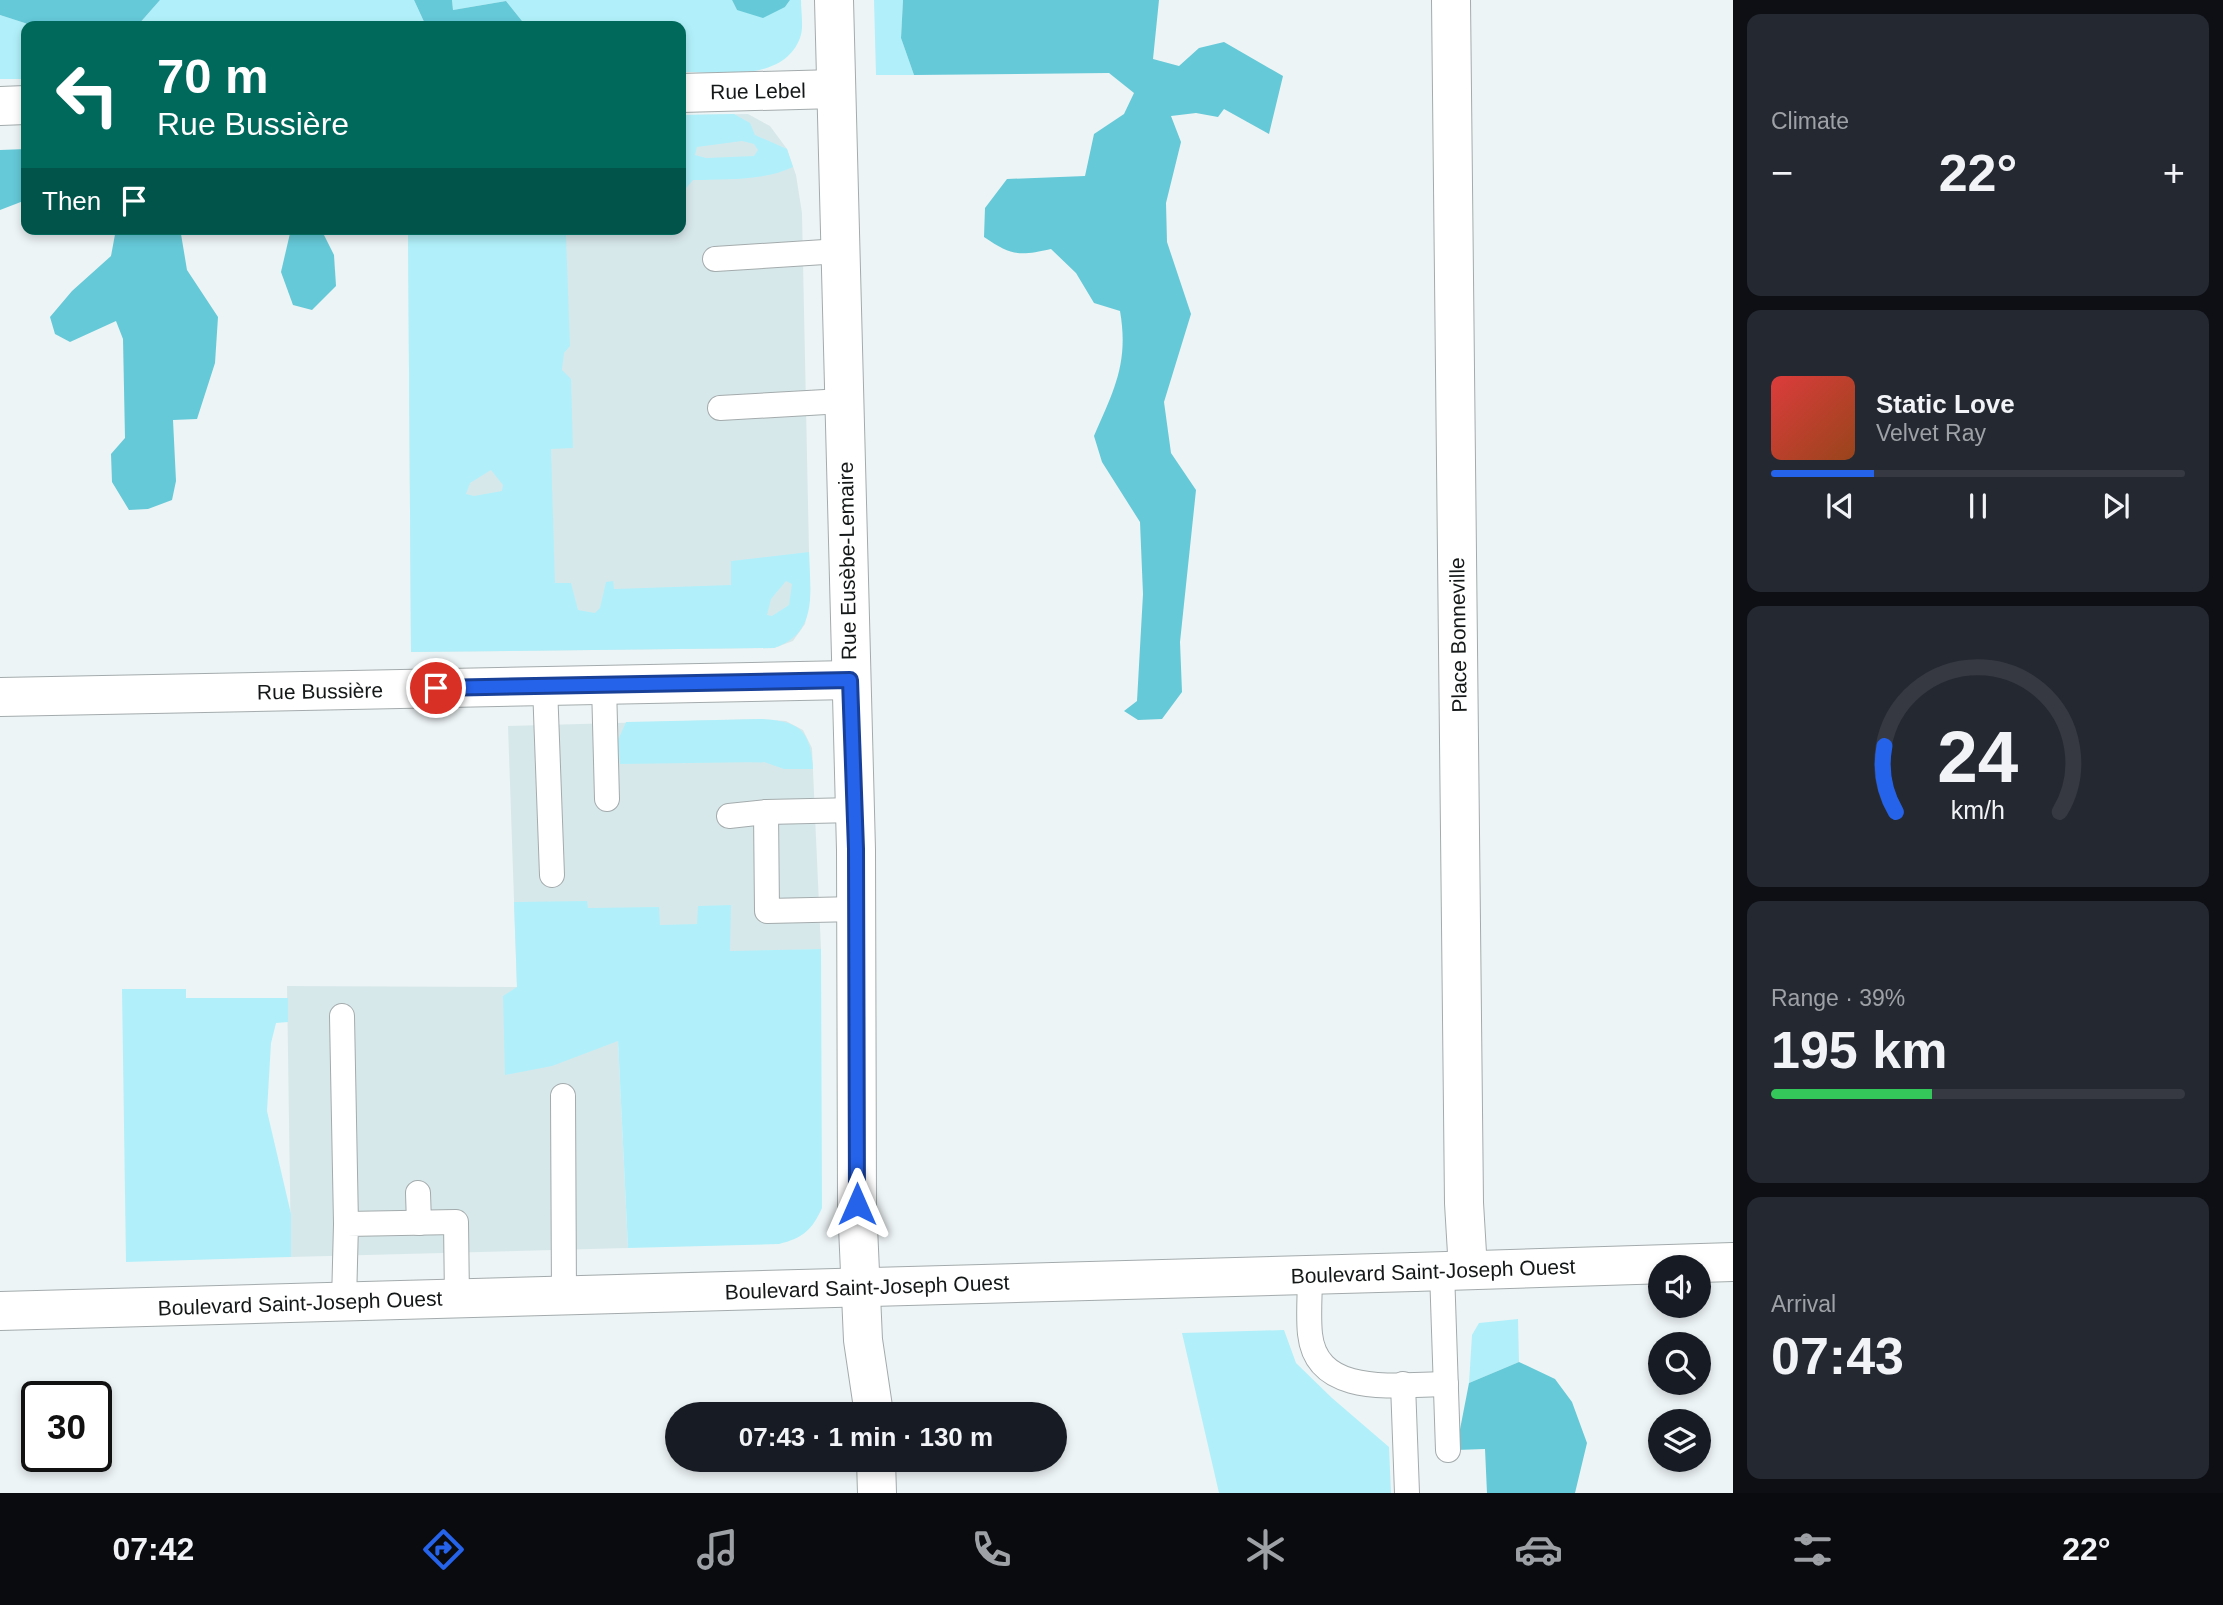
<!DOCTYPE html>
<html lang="en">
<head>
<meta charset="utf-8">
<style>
	body { margin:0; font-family:Helvetica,sans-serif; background:#242831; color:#f1f3f6; height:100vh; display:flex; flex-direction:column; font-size:26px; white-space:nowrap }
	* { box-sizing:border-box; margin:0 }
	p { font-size:23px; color:#9ea1a6 }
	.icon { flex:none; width:38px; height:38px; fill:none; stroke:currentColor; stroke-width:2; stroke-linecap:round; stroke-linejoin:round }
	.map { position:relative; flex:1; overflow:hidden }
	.side { display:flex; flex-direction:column; gap:14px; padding:14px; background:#0d0f14; width:490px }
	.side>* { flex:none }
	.top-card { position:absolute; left:21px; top:21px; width:665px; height:214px; border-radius:14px; box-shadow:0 4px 10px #0003; background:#00695c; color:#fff; overflow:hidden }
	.fabs { position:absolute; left:1648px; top:1255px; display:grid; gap:14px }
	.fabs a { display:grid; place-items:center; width:63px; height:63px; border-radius:50%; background:#171b24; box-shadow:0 4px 10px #0003; font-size:35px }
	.speed { position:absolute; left:21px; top:1381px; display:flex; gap:14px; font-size:35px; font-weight:700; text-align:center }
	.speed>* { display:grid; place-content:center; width:91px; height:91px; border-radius:50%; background:#171b24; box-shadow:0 4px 10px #0003; line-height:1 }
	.speed .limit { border:4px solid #111; border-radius:10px; background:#fff; color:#111 }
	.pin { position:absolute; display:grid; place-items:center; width:60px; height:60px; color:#fff; margin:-30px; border:4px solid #fff; border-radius:50%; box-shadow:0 2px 7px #0007 }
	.me { position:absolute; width:77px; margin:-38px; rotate:0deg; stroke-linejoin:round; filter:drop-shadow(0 0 5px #0008) }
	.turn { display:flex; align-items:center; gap:24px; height:147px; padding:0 21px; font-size:32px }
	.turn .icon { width:91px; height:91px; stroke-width:2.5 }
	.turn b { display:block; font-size:49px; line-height:60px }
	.then { display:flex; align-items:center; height:66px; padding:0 21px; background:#0003; gap:14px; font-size:26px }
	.big { font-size:52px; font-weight:600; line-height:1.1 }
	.side .tile { flex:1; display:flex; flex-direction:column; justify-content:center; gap:10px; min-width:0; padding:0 24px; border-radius:14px; background:#242831 }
	.side .dial { align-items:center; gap:0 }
	.dial svg { height:182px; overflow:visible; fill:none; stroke:#363941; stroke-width:7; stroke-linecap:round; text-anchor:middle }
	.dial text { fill:#f1f3f6; stroke:none }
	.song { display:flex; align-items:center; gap:21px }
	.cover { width:84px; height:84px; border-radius:10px; background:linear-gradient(135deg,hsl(0 70% 55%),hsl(20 70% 35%)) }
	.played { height:7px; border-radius:4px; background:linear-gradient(90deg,#2563eb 25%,#363941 25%) }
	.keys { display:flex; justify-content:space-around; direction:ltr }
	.heat { display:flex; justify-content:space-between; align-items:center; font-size:38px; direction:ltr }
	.charge { height:10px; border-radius:5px; background:linear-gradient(90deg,#34c759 39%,#363941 0) }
	.trip { position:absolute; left:665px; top:1402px; width:402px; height:70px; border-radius:35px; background:#171b24; box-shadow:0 4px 10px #0003; font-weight:600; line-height:70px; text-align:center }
	.menu { display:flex; height:112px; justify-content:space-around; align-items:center; background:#090b0e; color:#9ea1a6 }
	.menu .icon { width:49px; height:49px }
	.menu .active { color:#2563eb }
	.menu b { font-size:32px; color:#f1f3f6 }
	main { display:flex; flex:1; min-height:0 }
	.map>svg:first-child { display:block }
</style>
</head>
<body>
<main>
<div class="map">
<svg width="1733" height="1493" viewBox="0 0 1733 1493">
	<rect width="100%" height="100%" fill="#edf4f5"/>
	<!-- built -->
	<g fill="#d7e8eb">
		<polygon points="748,114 770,126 787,149 796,175 802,213 810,599 805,624 793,641 774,648 411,652 408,229 681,229 681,115"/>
		<polygon points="760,719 786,721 803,730 812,748 821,949 614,956 628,1248 291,1257 287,986 517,987 508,726"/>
	</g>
	<!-- green -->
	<g fill="#b1f0fa" fill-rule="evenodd">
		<polygon points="160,0 414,0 426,26 132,26 138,25"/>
		<path d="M452,0h280l5,10 48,-3 5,-7h11c0,12 3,28 -1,38 -17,45 -81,34 -119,34v-46h-155l-20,-25 -53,9z"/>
		<polygon points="874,0 903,0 901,38 914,75 876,75"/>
		<polygon points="0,15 34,26 26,26 26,79 0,79"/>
		<path d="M734,114l16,9 5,12 32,14 6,18c-29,14 -68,12 -100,13l-12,14v-79zM742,141l12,3 4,6 -4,6 -48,2 -11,-3 2,-8z"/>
		<path d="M408,229h243l-85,6 4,111 -6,7 -2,17 9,9 2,69 -22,1 4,134h16l7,27 17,3 5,-5 6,-26 7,-1 1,8 117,-4v-24l78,-9c1,40 10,81 -35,96l-363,4zM491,470l12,15 -1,6 -28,5 -8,-2 4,-11zM786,581l6,3 -3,21 -17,11 -5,-1 4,-16z"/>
		<path d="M760,719c38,2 51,10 53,50h-29l-20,-7 -144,2 -2,-24 8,-18z"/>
		<path d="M587,901l1,7 71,-1 1,18 37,-1 1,-18 33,-1 -1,46 91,-2 1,259c-10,22 -19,30 -43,36l-151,4 -10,-207 -66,25 -47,9 -2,-79 14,-9 -3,-85z"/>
		<polygon points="122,989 186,989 186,998 288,998 288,1022 276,1023 271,1043 267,1111 291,1214 291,1257 126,1262"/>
		<polygon points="1518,1319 1519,1362 1469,1383 1472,1335 1479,1323"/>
		<polygon points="1284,1330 1296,1363 1332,1398 1389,1447 1391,1493 1219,1493 1182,1333"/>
	</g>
	<!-- forest -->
	<g fill="#65c9d8">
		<polygon points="0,0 160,0 138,25 132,26 34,26 0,15"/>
		<polygon points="414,0 452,0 453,10 506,1 526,26 426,26"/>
		<polygon points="732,0 790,0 785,7 763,18 737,10"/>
		<path d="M903,0h256l-6,59 26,7 20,-18 25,-6 59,34 -14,58 -45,-25 -6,8 -22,-4 -25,3 10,26 -15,61 1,39 24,72 -27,88 7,51 25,37 -16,152 2,50 -20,27 -24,1 -14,-9 13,-10 6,-107 -3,-72 -38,-60 -8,-26c20,-46 35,-73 26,-125l-26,-8 -18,-30 -25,-24c-32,7 -39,7 -67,-12l1,-29 22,-29 78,-3 9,-42 30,-20 10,-21 -25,-20 -195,2 -13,-37z"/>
		<polygon points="26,149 26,200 0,210 0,150"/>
		<polygon points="116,229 185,229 181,234 187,270 218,317 215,363 197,419 173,420 176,481 172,500 148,509 129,510 112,482 111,454 125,438 123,339 116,321 70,342 55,334 50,317 72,291 111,256"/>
		<polygon points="291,229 321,229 334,255 336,286 312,310 293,305 281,272"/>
		<polygon points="1519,1362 1555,1379 1572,1402 1587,1443 1575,1493 1487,1493 1485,1449 1456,1450 1469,1383"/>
	</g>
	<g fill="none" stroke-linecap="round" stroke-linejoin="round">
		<!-- service casing -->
		<g stroke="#a4abac" stroke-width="26">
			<g id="service">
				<polyline points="715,259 840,251"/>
				<polyline points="720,408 843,401"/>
				<polyline points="604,685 607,799"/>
				<polyline points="545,686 552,875"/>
				<polyline points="855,810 766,812 767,911 857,909"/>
				<polyline points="729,816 766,812"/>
				<polyline points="342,1016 346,1224"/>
				<polyline points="563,1096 564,1296"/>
				<polyline points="418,1193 419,1223"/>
				<polyline points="1442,1271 1448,1450"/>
				<path d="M1310,1275c0,19 -2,40 0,59 7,65 90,50 136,50"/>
				<polyline points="344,1302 346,1224 456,1222 457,1299"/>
				<polyline points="1403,1384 1407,1493"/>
			</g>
		</g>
		<!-- minor casing -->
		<g stroke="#a4abac" stroke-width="40">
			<g id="minor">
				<polyline points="834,0 856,850 857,1204 863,1340 874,1414"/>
				<polyline points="1451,0 1464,1203 1468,1270"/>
				<polyline points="681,93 836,89"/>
				<polyline points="0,106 26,105"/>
				<polyline points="0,697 850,680"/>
				<polyline points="876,1460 877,1493"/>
			</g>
		</g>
		<!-- tertiary casing -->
		<g stroke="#a4abac" stroke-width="40">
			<polyline id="tertiary" points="0,1311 1414,1272"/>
		</g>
		<!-- secondary casing -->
		<g stroke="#a4abac" stroke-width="40">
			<polyline id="secondary" points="1414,1272 1733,1262"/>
		</g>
		<!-- service -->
		<use href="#service" stroke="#fff" stroke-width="24"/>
		<!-- minor -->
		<use href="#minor" stroke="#fff" stroke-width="38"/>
		<!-- tertiary -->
		<use href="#tertiary" stroke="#fff" stroke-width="38"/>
		<!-- secondary -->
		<use href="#secondary" stroke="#fff" stroke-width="38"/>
	</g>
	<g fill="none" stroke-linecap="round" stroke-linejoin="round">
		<!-- route casing -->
		<g stroke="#184099" stroke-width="18">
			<polyline id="route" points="436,688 850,680 856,849 857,1204"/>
		</g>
		<!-- route -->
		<use href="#route" stroke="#2563eb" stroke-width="12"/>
	</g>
	<g text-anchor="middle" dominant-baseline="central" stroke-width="6" stroke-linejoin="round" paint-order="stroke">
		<!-- street labels -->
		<g font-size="21" fill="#151818" stroke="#fff">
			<text transform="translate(758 91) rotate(-1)">Rue Lebel</text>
			<text transform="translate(847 561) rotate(-91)">Rue Eusèbe-Lemaire</text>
			<text transform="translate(1458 635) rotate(-91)">Place Bonneville</text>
			<text transform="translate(320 691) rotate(-1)">Rue Bussière</text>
			<text transform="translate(1433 1271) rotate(-2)">Boulevard Saint-Joseph Ouest</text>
			<text transform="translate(867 1287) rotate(-2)">Boulevard Saint-Joseph Ouest</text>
			<text transform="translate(300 1303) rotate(-2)">Boulevard Saint-Joseph Ouest</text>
		</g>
	</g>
</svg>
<div class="fabs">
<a><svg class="icon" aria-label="sound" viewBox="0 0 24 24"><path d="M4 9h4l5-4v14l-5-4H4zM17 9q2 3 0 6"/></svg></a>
<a><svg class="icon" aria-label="search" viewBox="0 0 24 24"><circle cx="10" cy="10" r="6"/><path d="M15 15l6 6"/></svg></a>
<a><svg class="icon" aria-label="layers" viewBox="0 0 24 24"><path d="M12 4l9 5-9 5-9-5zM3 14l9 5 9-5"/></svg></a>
</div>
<div class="speed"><div class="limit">30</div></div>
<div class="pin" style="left:436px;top:688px;background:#d93025"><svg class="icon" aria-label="arrive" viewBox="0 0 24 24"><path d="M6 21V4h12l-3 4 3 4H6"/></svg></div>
<svg class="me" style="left:857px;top:1204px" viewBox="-20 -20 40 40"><path d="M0-17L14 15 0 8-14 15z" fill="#2563eb" stroke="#fff" stroke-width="4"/></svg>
<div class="trip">07:43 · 1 min · 130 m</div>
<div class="top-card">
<div class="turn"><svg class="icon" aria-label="left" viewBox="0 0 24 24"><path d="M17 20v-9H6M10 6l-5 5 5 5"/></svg><div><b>70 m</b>Rue Bussière</div></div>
<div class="then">Then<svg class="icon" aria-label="arrive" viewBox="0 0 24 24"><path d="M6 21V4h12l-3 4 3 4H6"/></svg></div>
</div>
</div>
<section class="side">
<div class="tile"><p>Climate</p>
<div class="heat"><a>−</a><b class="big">22°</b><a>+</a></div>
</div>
<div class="tile">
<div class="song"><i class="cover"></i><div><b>Static Love</b><p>Velvet Ray</p></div></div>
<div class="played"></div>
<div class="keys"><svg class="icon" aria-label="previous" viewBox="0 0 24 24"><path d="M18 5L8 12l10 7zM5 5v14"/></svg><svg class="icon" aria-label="pause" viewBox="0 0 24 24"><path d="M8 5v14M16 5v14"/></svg><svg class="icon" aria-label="next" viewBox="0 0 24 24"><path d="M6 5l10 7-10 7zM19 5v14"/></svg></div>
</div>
<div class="tile dial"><svg viewBox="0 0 100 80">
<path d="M14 69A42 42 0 1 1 86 69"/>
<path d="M14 69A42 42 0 0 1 9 40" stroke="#2563eb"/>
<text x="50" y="56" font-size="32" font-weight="700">24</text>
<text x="50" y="72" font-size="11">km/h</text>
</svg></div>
<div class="tile"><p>Range · 39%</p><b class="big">195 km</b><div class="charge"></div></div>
<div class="tile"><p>Arrival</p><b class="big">07:43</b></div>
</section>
</main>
<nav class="menu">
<b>07:42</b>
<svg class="icon active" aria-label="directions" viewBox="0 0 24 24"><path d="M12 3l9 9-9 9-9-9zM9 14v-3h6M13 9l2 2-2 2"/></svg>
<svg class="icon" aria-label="music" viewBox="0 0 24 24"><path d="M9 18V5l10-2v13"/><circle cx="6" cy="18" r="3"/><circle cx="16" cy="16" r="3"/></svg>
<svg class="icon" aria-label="phone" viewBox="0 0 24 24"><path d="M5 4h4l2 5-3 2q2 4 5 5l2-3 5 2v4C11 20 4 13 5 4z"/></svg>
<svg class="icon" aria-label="climate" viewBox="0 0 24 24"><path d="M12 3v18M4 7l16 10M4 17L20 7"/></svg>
<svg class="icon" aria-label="car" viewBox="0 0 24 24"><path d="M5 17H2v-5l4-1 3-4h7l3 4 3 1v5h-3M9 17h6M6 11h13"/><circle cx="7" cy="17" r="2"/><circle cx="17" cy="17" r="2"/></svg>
<svg class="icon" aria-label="filters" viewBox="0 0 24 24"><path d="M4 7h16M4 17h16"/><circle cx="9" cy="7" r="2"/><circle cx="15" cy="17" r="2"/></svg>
<b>22°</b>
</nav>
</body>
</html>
